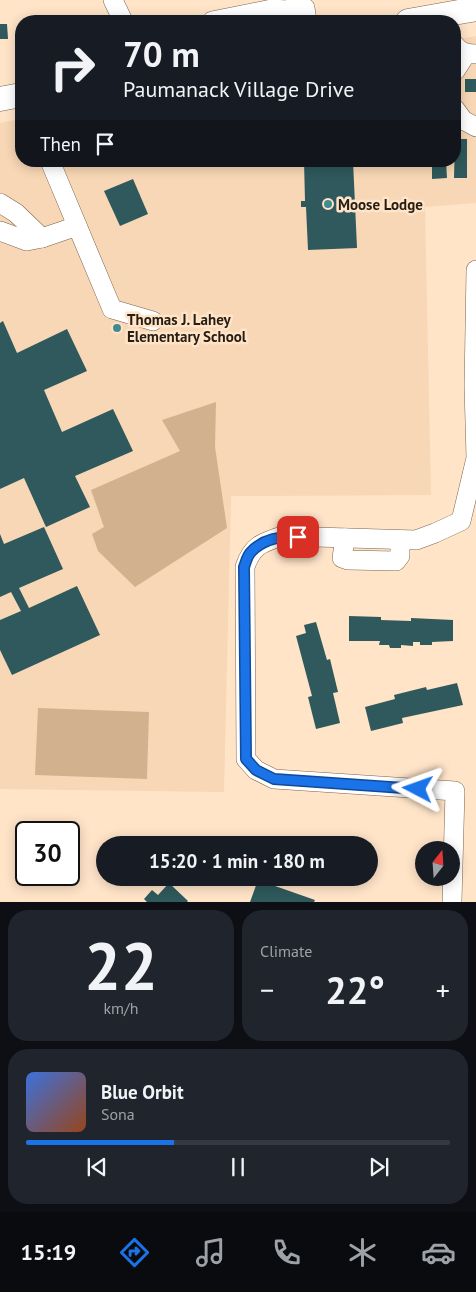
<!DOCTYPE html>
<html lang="en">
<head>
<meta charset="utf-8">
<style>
	body { margin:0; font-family:"PT Sans",sans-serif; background:#20242c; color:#f1f3f6; height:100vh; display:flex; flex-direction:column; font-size:19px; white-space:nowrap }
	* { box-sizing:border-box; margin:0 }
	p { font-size:16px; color:#9ea1a6 }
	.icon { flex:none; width:28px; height:28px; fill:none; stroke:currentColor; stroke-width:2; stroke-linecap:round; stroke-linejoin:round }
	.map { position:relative; height:902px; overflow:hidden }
	.details { display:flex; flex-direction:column; gap:8px; padding:8px; background:#0d0f14; flex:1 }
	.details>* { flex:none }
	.top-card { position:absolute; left:15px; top:15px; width:446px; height:152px; border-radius:20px; box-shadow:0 2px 12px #0003; background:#171b24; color:#f1f3f6; overflow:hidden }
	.needle { width:32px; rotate:17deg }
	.tools { position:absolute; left:415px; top:841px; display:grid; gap:10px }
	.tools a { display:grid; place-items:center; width:45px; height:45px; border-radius:50%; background:#171b24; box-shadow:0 2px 12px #0003; font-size:25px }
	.speed { position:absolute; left:15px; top:821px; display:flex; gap:10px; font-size:25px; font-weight:700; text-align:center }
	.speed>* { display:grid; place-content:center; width:65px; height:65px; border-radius:50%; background:#171b24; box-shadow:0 2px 12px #0003; line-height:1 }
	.speed .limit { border:2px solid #111; border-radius:8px; background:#fff; color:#111 }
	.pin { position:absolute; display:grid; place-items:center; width:42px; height:42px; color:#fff; margin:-21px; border-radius:10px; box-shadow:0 2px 8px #0006 }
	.me { position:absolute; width:55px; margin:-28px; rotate:274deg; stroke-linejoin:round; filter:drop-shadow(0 0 4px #0008) }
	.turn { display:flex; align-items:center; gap:18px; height:105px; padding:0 25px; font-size:22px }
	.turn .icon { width:65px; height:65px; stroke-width:2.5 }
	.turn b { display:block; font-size:35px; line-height:42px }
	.then { display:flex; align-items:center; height:48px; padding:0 25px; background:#0003; gap:10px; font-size:19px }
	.big { font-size:38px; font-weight:800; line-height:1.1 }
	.details .tile { flex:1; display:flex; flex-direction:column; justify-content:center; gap:8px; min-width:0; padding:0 18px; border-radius:20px; background:#20242c }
	.details .dial { align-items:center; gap:0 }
	.dial b { font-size:65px; line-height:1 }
	.song { display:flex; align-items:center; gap:15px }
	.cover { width:60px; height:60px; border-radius:8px; background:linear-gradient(135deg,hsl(220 70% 55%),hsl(20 70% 35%)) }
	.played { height:5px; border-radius:2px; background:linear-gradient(90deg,#1a73e8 35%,#363941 35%) }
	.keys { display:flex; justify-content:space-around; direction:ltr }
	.heat { display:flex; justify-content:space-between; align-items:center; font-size:28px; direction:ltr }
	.details .tiles { flex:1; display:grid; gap:8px; grid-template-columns:1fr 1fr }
	.tile:last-child { grid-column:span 2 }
	.trip { position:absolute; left:96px; top:836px; width:282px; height:50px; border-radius:25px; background:#171b24; box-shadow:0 2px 12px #0003; font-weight:800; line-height:50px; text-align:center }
	.tabs { display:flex; height:80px; justify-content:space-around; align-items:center; background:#090b0e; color:#9ea1a6 }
	.tabs .icon { width:35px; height:35px }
	.tabs .current { color:#1a73e8 }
	.tabs b { font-size:22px; color:#f1f3f6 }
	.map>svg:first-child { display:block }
</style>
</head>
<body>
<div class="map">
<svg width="476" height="902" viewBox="0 0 476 902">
	<rect width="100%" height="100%" fill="#ffe4c8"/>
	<!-- built -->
	<polygon fill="#f7d7b5" points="476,36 476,203 425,207 431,495 231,496 224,792 0,789 0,123 21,119 21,161 455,161 455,40"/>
	<!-- green -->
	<g fill="#d2b18e">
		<polygon points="216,402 215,447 227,528 135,587 98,551 92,534 104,527 91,490 180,451 162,420"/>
		<polygon points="38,708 149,712 147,779 35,775"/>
	</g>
	<!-- building -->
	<g fill="#2f595c">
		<polygon points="0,24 7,24 8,39 0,39"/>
		<rect x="465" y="79" width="11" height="13"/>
		<polygon points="455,139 467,139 467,178 454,178"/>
		<polygon points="304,161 353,161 357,248 308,250 306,207 301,207 301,201 305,201"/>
		<polygon points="432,161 446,161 447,178 432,179"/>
		<polygon points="133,179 148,214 120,226 104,191"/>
		<polygon points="3,321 17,353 67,329 87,371 44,390 62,432 113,409 133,451 75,476 90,507 46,527 24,478 0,489 0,323"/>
		<polygon points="44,527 63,569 19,588 29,608 77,586 100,635 12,675 0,650 0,620 21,611 11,592 0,597 0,534 4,544"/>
		<polygon points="349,616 381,617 381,620 411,621 411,618 453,620 453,641 432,642 432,645 420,645 420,642 413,642 413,646 401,645 401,648 390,648 389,645 379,645 380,641 349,641"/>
		<polygon points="316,622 327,660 330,659 338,692 333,693 340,723 316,729 308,697 312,696 296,636 306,633 304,625"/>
		<polygon points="457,683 463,705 402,718 403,723 371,731 365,707 395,699 394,695 426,687 427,690"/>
		<polygon points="258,880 315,900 314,902 250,902"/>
		<polygon points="169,883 188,901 187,902 147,902 144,899 152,890 158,895"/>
	</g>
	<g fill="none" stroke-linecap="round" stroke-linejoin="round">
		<!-- minor casing -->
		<g stroke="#7b644b" stroke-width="20">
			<g id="minor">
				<polyline points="113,0 123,21"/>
				<polyline points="212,21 272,9 287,10 297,6 305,8 307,21"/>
				<path d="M455,45c5,8 13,9 21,9"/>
				<polyline points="455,71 466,54"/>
				<polyline points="455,109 463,120 476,127"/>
				<polyline points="50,161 112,309 153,321"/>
				<polyline points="0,203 16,213 42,238 77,226"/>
				<polyline points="0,231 27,241 42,238"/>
				<polyline points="345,538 342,558 348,560 396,561 400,556 400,540"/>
				<path d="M452,902l3,-111 -181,-12 -18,-9 -10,-11 -1,-192c7,-21 16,-24 37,-31l134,4 19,-7 26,-12 15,-63 -2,-72 2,-116"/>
			</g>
		</g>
		<!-- major casing -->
		<g stroke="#7b644b" stroke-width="25">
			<g id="major">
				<polyline points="408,21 476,9"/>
				<polyline points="0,99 21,95"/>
			</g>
		</g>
		<!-- minor -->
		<use href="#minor" stroke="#fff" stroke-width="19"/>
		<!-- major -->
		<use href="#major" stroke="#fff" stroke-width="24"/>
	</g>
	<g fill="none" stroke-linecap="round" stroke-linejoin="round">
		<!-- route casing -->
		<g stroke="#114b97" stroke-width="12">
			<path id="route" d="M298,537c-17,-1 -35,2 -47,15 -4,4 -5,10 -7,15l2,192 10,11 18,9 144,10"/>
		</g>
		<!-- route -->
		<use href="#route" stroke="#1a73e8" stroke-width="9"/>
	</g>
	<!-- markers -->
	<g fill="#438a90" stroke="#ffe4c8" stroke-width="2">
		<circle cx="328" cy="204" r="5"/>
		<circle cx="117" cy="328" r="5"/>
	</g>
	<g text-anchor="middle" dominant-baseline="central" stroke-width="5" stroke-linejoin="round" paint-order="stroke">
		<!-- poi labels -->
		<g font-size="15" font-weight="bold" fill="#271d13" stroke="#ffe4c8" text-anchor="start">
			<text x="338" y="204">Moose Lodge</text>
			<text x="127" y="319">Thomas J. Lahey<tspan x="127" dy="17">Elementary School</tspan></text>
		</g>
	</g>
</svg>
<div class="tools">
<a><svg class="needle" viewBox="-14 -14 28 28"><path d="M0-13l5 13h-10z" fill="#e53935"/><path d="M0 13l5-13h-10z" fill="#9ea1a6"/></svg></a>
</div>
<div class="speed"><div class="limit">30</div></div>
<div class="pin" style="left:298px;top:537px;background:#d93025"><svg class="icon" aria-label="arrive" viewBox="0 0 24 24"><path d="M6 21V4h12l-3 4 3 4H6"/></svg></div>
<svg class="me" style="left:418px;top:789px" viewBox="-20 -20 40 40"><path d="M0-17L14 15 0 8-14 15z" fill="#1a73e8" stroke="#fff" stroke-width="4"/></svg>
<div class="trip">15:20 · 1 min · 180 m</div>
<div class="top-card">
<div class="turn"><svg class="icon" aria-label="right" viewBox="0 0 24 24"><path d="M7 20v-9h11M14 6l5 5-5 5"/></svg><div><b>70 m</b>Paumanack Village Drive</div></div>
<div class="then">Then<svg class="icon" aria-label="arrive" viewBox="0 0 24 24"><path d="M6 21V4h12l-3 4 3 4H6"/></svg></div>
</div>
</div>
<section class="details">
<div class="tiles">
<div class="tile dial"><b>22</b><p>km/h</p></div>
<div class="tile"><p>Climate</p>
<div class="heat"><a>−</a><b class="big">22°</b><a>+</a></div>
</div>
<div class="tile">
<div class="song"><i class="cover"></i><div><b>Blue Orbit</b><p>Sona</p></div></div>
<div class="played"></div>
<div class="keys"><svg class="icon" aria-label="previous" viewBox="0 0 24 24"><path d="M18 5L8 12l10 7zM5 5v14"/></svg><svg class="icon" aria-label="pause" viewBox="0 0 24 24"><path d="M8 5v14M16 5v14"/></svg><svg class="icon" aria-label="next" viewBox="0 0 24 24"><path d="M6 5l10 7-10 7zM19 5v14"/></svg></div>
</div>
</div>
</section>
<nav class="tabs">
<b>15:19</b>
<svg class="icon current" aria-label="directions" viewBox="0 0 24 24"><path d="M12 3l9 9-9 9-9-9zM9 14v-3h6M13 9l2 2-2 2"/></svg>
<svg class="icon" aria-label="music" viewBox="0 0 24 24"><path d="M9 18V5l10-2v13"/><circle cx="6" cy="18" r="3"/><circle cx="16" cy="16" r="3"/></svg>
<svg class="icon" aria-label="phone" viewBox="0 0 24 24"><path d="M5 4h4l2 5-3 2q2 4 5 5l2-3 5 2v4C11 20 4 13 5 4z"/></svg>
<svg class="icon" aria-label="climate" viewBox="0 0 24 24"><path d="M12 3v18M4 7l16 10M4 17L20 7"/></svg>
<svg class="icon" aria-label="car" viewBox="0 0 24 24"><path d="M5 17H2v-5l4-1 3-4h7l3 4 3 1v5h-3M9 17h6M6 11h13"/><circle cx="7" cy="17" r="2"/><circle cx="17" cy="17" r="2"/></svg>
</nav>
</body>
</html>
